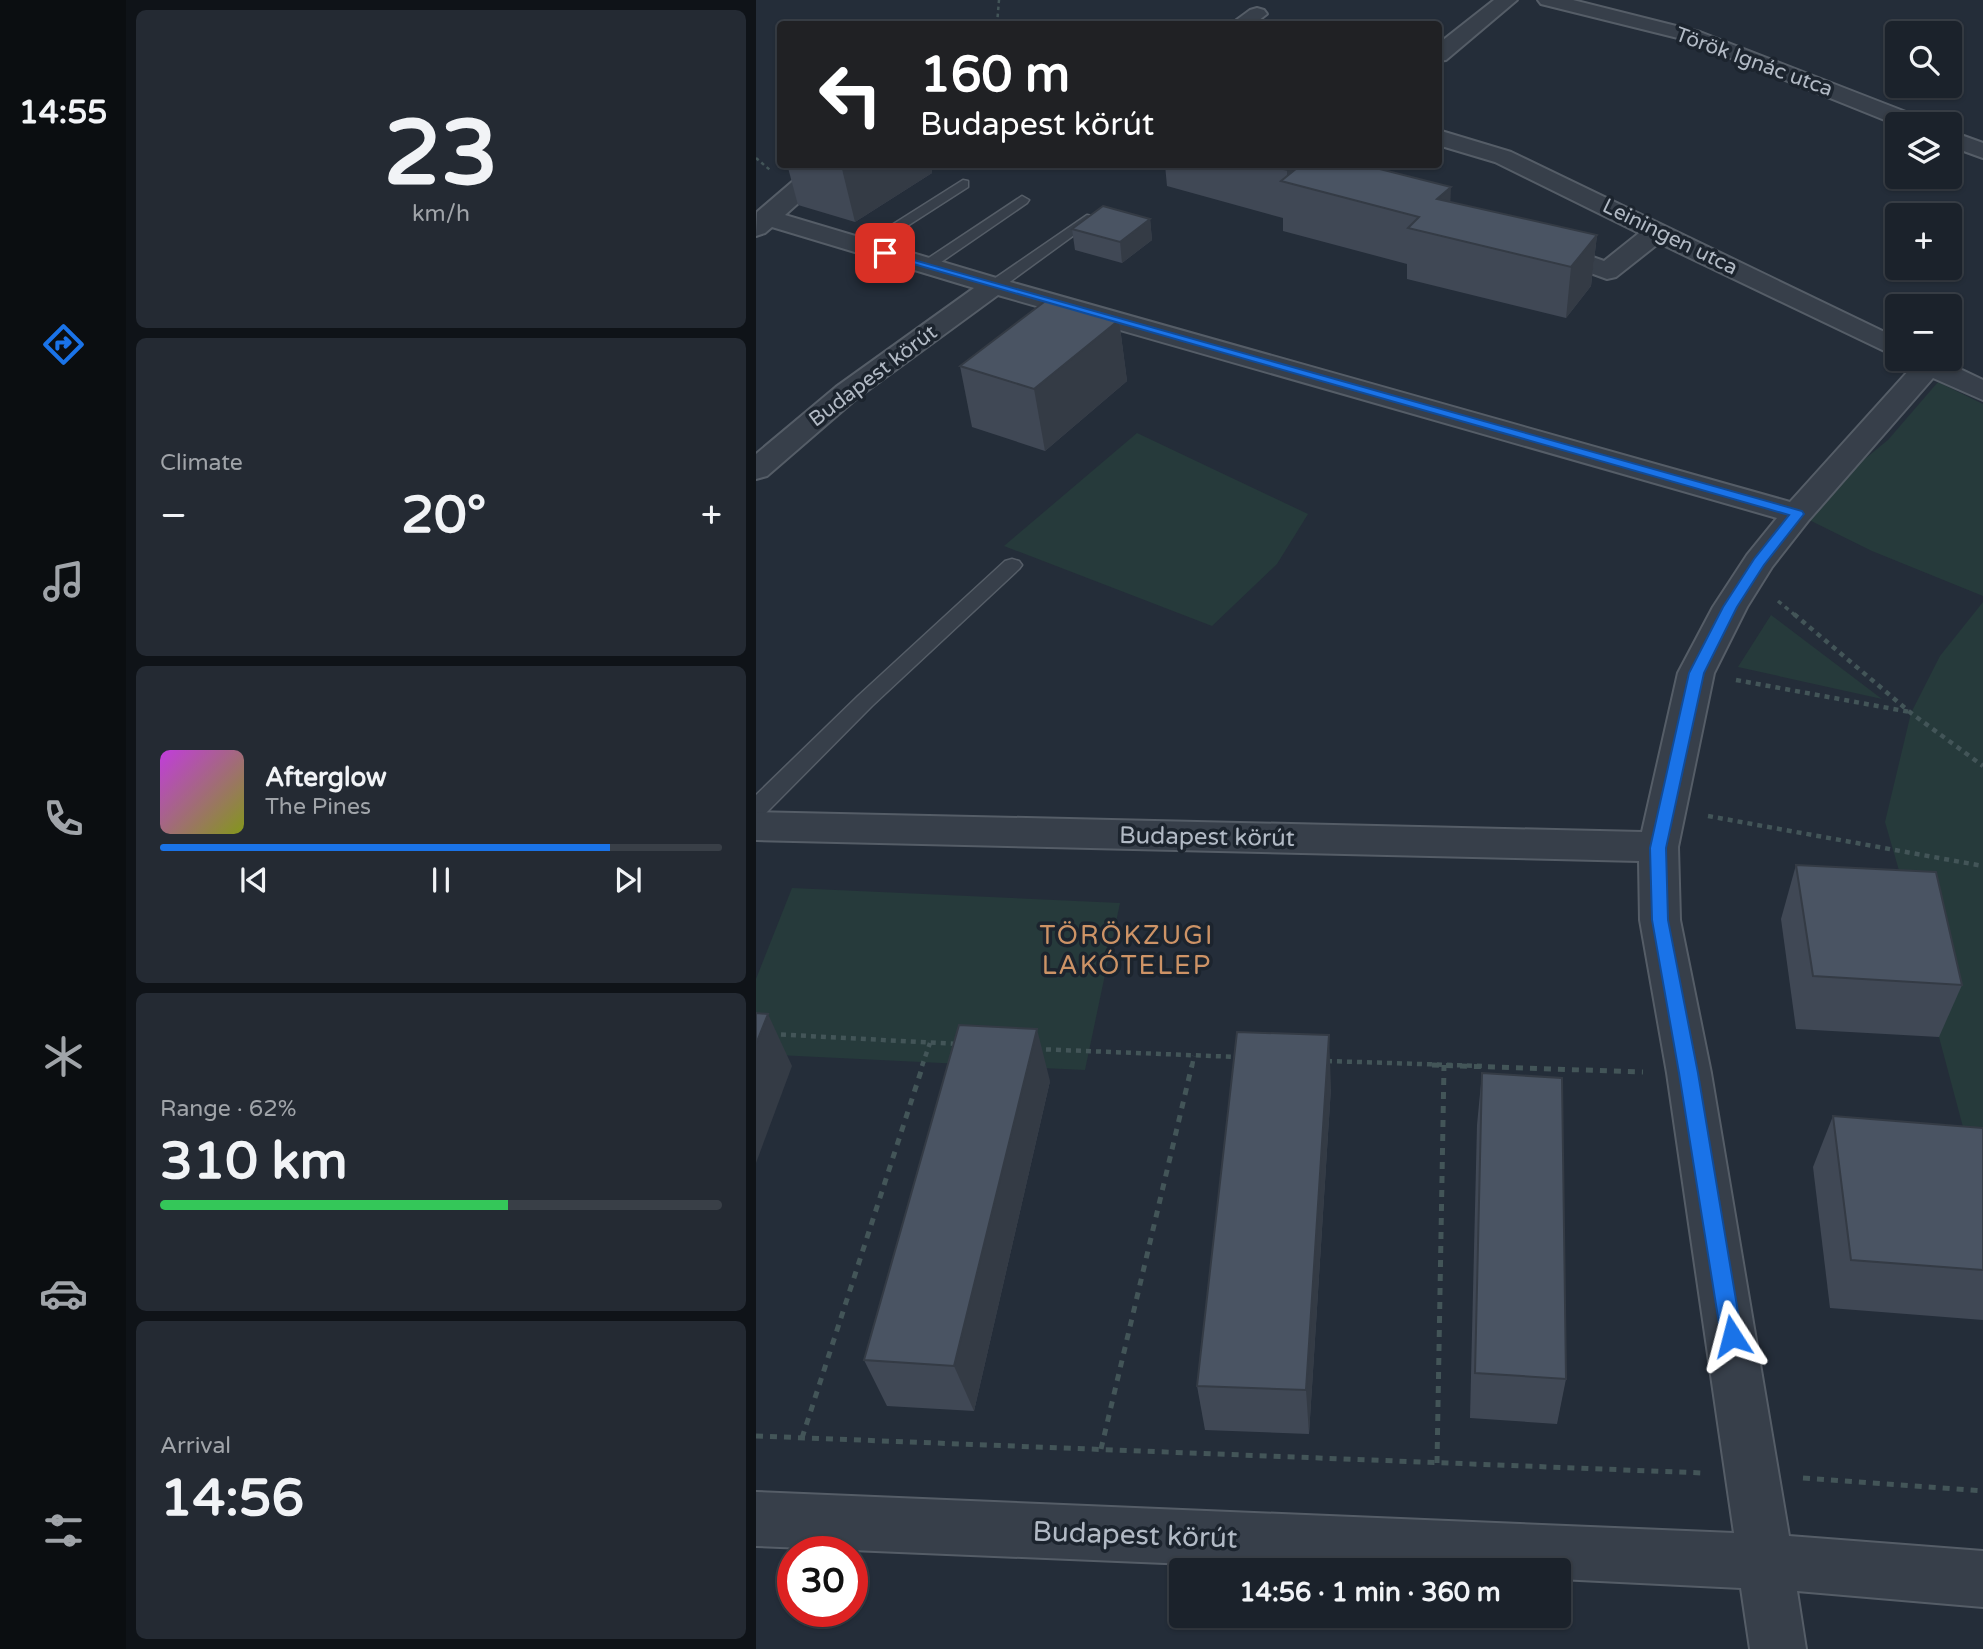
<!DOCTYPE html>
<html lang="en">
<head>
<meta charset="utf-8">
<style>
	body { margin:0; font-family:"Varela Round",sans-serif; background:#242a33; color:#f1f3f6; height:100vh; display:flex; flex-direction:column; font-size:26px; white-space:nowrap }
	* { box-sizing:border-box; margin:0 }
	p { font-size:23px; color:#a0a4a9 }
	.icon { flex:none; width:38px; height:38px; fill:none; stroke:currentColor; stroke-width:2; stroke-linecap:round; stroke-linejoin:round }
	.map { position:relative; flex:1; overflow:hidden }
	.panel { display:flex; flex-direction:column; gap:10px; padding:10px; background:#0f1318; width:630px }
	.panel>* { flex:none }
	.top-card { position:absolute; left:21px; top:21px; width:665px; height:147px; border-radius:7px; box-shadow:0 2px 5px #0004,0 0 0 2px #393f47; background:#202124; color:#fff; overflow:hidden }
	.controls { position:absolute; left:1129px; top:21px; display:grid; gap:14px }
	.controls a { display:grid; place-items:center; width:77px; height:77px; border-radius:7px; background:#1b222b; box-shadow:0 2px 5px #0004,0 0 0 2px #393f47; font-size:35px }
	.speed { position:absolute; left:21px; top:1536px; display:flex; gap:14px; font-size:35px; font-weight:700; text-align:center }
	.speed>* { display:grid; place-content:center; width:91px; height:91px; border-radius:50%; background:#1b222b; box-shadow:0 2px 5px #0004,0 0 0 2px #393f47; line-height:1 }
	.speed .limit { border:10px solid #d22; background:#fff; color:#111 }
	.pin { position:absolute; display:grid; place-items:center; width:60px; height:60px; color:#fff; margin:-30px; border-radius:14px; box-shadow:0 4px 10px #0006 }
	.me { position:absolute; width:77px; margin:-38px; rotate:351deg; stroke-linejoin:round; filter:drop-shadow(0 0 5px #0008) }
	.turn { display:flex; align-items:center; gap:24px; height:147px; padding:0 28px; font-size:32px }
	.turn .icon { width:91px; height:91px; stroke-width:2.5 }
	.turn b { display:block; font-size:49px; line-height:60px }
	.big { font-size:52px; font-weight:700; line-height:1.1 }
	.panel .widget { flex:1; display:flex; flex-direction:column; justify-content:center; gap:10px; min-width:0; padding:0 24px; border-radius:10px; background:#242a33 }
	.panel .dial { align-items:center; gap:0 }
	.dial b { font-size:91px; line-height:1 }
	.song { display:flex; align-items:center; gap:21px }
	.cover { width:84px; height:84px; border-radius:10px; background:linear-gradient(135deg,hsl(290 70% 55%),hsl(70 70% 35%)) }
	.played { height:7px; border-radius:4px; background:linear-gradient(90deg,#1a73e8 80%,#393f47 80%) }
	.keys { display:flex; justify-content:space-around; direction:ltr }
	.heat { display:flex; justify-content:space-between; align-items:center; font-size:38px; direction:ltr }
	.charge { height:10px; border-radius:5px; background:linear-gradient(90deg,#34c759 62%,#393f47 0) }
	.trip { position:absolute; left:413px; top:1558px; width:402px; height:70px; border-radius:7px; background:#1b222b; box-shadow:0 2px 5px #0004,0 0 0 2px #393f47; font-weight:700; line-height:70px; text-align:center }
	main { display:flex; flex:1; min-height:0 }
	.dock { display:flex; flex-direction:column; width:126px; justify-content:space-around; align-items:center; background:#0b0e11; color:#a0a4a9 }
	.dock .icon { width:49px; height:49px }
	.dock .on { color:#1a73e8 }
	.dock b { font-size:32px; color:#f1f3f6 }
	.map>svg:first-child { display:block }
</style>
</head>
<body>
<main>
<nav class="dock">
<b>14:55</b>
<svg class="icon on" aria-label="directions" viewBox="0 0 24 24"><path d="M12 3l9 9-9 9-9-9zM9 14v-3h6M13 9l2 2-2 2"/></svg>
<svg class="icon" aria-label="music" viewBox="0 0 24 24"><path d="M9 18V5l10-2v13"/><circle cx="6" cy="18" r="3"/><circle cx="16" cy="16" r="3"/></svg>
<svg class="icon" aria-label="phone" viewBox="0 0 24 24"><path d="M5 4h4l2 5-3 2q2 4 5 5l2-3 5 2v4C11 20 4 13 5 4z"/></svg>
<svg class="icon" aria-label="climate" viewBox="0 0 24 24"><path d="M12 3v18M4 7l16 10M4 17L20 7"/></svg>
<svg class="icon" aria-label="car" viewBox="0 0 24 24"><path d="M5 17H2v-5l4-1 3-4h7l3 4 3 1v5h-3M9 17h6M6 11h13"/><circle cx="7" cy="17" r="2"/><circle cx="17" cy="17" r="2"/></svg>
<svg class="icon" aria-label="filters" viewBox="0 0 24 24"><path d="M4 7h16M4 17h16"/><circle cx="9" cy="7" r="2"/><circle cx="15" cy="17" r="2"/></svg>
</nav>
<section class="panel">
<div class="widget dial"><b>23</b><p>km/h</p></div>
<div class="widget"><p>Climate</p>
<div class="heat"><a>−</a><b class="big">20°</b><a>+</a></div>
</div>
<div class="widget">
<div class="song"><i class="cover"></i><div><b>Afterglow</b><p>The Pines</p></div></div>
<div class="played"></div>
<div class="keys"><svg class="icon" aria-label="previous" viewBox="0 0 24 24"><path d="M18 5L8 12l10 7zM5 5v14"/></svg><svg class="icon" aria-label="pause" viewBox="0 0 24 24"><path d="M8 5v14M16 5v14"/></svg><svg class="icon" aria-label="next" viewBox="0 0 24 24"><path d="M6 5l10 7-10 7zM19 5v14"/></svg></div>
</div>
<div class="widget"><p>Range · 62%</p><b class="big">310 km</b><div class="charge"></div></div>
<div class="widget"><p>Arrival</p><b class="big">14:56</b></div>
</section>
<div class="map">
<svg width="1227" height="1649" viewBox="0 0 1227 1649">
	<rect width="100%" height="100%" fill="#242d39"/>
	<!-- green -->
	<g fill="#263a3b">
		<polygon points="1182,382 1227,404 1227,596 1116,551 1041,514 1132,440"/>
		<polygon points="381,433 552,514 521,564 456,626 248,546"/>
		<polygon points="1227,602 1227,1202 1183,1037 1159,926 1129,822 1155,713 1184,656"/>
		<polygon points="1015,615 1126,699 982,667"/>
		<polygon points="36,888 364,903 329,1070 0,1054 0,979"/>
	</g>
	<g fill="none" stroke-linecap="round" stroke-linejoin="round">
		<!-- lane casing -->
		<g stroke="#555d67" stroke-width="3">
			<g id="lane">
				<polygon points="207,180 212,181 212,187 114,250 109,252 101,247"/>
				<polygon points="266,196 273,200 271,203 175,269 165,269 162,266 165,263"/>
				<polygon points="331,215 336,216 338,219 336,222 244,289 232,289 230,286 232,283"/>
				<polygon points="256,559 263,561 266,565 263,569 116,706 8,815 0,817 0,795 102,696 249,561"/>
			</g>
		</g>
		<!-- street casing -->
		<g stroke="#555d67" stroke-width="4">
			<g id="street">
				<polygon points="738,0 761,0 690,60 682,61 682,44"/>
				<polygon points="782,0 817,0 944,32 1168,119 1171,124 1141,125 930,40 785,4"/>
				<polygon points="501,8 508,10 511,14 498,24 475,24 494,10"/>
				<polygon points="682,130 755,152 1141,338 1141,357 903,243 860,277 851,279 780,253 776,248 780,243 789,240 848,261 883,233 739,162 682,145"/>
				<polygon points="1194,131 1227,143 1227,158 1194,146"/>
				<polygon points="57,164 86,164 29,215 247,280 1034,502 1155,368 1146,359 1183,359 1227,380 1227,400 1177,378 1052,521 1016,567 991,607 958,673 922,847 924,920 955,1073 1033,1536 1227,1551 1227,1607 1041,1591 1050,1649 994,1649 985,1588 803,1579 803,1570 575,1570 0,1546 0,1492 978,1533 911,1073 884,920 883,861 0,840 0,812 886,832 922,673 957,607 991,555 1021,518 242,295 100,399 11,476 0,479 0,454 80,387 218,288 16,227 9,233 0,236 1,212"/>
			</g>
		</g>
		<!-- path-far3 -->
		<g stroke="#435558" stroke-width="2.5" stroke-dasharray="3.5 3.5" stroke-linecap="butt">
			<polyline points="241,24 243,0"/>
			<polyline points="0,158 14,170"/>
		</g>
		<!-- path-far2 -->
		<polyline stroke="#435558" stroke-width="3.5" stroke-dasharray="4.5 4.5" stroke-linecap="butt" points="1022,601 1040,616"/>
		<!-- path-far1 -->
		<g stroke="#435558" stroke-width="4.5" stroke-dasharray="5 5" stroke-linecap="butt">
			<polyline points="1038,614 1155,713 1227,766"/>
			<polyline points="980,680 1154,712"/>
			<polyline points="952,816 1227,866"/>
			<polyline points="15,1034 202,1044"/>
			<polyline points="280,1049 481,1057"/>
			<polyline points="571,1061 727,1066"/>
			<polyline points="166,1066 174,1043"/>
			<polyline points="436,1066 438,1056"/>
		</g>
		<!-- path -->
		<g stroke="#435558" stroke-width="5" stroke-dasharray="7 7" stroke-linecap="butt">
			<polyline points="676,1065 887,1072"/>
			<polyline points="0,1436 947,1473"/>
			<polyline points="46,1438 167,1065"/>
			<polyline points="345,1449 436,1065"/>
			<polyline points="681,1463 688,1065"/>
			<polyline points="1047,1478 1227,1491"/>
		</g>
		<!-- lane -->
		<use href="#lane" fill="#373f4a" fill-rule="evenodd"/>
		<!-- street -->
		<use href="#street" fill="#373f4a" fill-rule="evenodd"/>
	</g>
	<!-- wall -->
	<g fill="#404855">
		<polygon points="31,164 175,164 176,173 99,222 42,205"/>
		<polygon points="406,164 604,164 695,202 841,235 835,286 810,318 651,279 651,264 527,231 527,218 411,186 409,165"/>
		<polygon points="394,219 396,240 366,263 319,250 316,229"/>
		<polygon points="363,320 371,381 289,451 216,427 204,366"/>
		<polygon points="1040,865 1206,985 1183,1037 1040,1029 1025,919"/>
		<polygon points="726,1073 810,1379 801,1424 714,1418 721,1125"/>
		<polygon points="294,1081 218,1411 131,1406 108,1360"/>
		<polygon points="575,1087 553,1434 449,1430 441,1386"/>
		<polygon points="1077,1116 1227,1128 1227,1320 1074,1308 1057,1167"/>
	</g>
	<!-- shaded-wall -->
	<g fill="#343b45">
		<polygon points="175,164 176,173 99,222 85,165"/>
		<polygon points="538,164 566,164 531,183 531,170"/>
		<polygon points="695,187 693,237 681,199"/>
		<polygon points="394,219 396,240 366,263 364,242"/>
		<polygon points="841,235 835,286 810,318 815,267"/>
		<polygon points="363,320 371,381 289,451 278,389"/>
		<polygon points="12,1014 36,1066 0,1163 0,1044"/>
		<polygon points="281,1029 294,1081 218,1411 198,1366"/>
		<polygon points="573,1035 575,1087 553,1434 550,1390"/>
	</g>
	<!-- building -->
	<g fill="#4a5463" stroke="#343b45" stroke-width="2">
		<polygon points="509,164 538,164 531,170"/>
		<polygon points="546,164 604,164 695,187 681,199 841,235 815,267 652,228 663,217 525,181"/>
		<polygon points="347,206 394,219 364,242 316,229"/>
		<polygon points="292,299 363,320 278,389 204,366"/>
		<polygon points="1040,865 1180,872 1206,985 1057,976"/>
		<polygon points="0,1013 12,1014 0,1044"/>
		<polygon points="203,1025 281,1029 198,1366 108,1360"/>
		<polygon points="481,1032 573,1035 550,1390 441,1386"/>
		<polygon points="726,1073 806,1078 810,1379 719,1373"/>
		<polygon points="1077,1116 1227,1128 1227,1270 1095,1260"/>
	</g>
	<!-- route -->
	<polygon fill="#1a73e8" stroke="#114b97" stroke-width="2" points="126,251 1046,511 1048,514 1008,565 981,607 948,673 910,848 912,920 942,1073 986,1336 983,1343 976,1346 968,1343 965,1336 923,1073 896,920 894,848 933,673 967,607 998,559 1033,515 126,255"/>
	<g text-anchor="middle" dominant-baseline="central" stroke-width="7" stroke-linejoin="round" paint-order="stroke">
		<!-- far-street labels -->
		<g font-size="21" fill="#b2bac5" stroke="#1c242e">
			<text transform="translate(998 62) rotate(20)">Török Ignác utca</text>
			<text transform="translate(914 237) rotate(26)">Leiningen utca</text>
			<text transform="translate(117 376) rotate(-37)">Budapest körút</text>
		</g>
		<!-- street labels -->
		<g font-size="24" fill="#b2bac5" stroke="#1c242e">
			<text transform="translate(451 837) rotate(1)">Budapest körút</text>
		</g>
		<!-- neighbourhood labels -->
		<g font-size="26" letter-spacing="2" fill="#cd9366" stroke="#1c242e">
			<text x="371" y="935">TÖRÖKZUGI<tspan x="371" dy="30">LAKÓTELEP</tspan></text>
		</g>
		<!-- near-street labels -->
		<g font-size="28" fill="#b2bac5" stroke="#1c242e">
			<text transform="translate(379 1535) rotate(2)">Budapest körút</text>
		</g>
	</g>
</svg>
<div class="controls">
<a><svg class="icon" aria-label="search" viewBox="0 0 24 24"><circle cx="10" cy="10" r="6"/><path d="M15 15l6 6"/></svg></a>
<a><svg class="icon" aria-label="layers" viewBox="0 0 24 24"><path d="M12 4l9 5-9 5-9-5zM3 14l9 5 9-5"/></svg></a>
<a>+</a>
<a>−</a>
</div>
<div class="speed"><div class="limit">30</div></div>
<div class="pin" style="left:129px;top:253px;background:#d93025"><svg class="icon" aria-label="arrive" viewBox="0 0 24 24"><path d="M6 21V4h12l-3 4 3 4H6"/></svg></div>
<svg class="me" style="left:976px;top:1336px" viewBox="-20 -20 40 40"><path d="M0-17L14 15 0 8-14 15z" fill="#1a73e8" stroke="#fff" stroke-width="4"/></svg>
<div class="trip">14:56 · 1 min · 360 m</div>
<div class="top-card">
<div class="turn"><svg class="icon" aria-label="left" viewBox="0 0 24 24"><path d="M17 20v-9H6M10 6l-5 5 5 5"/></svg><div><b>160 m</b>Budapest körút</div></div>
</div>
</div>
</main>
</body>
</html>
